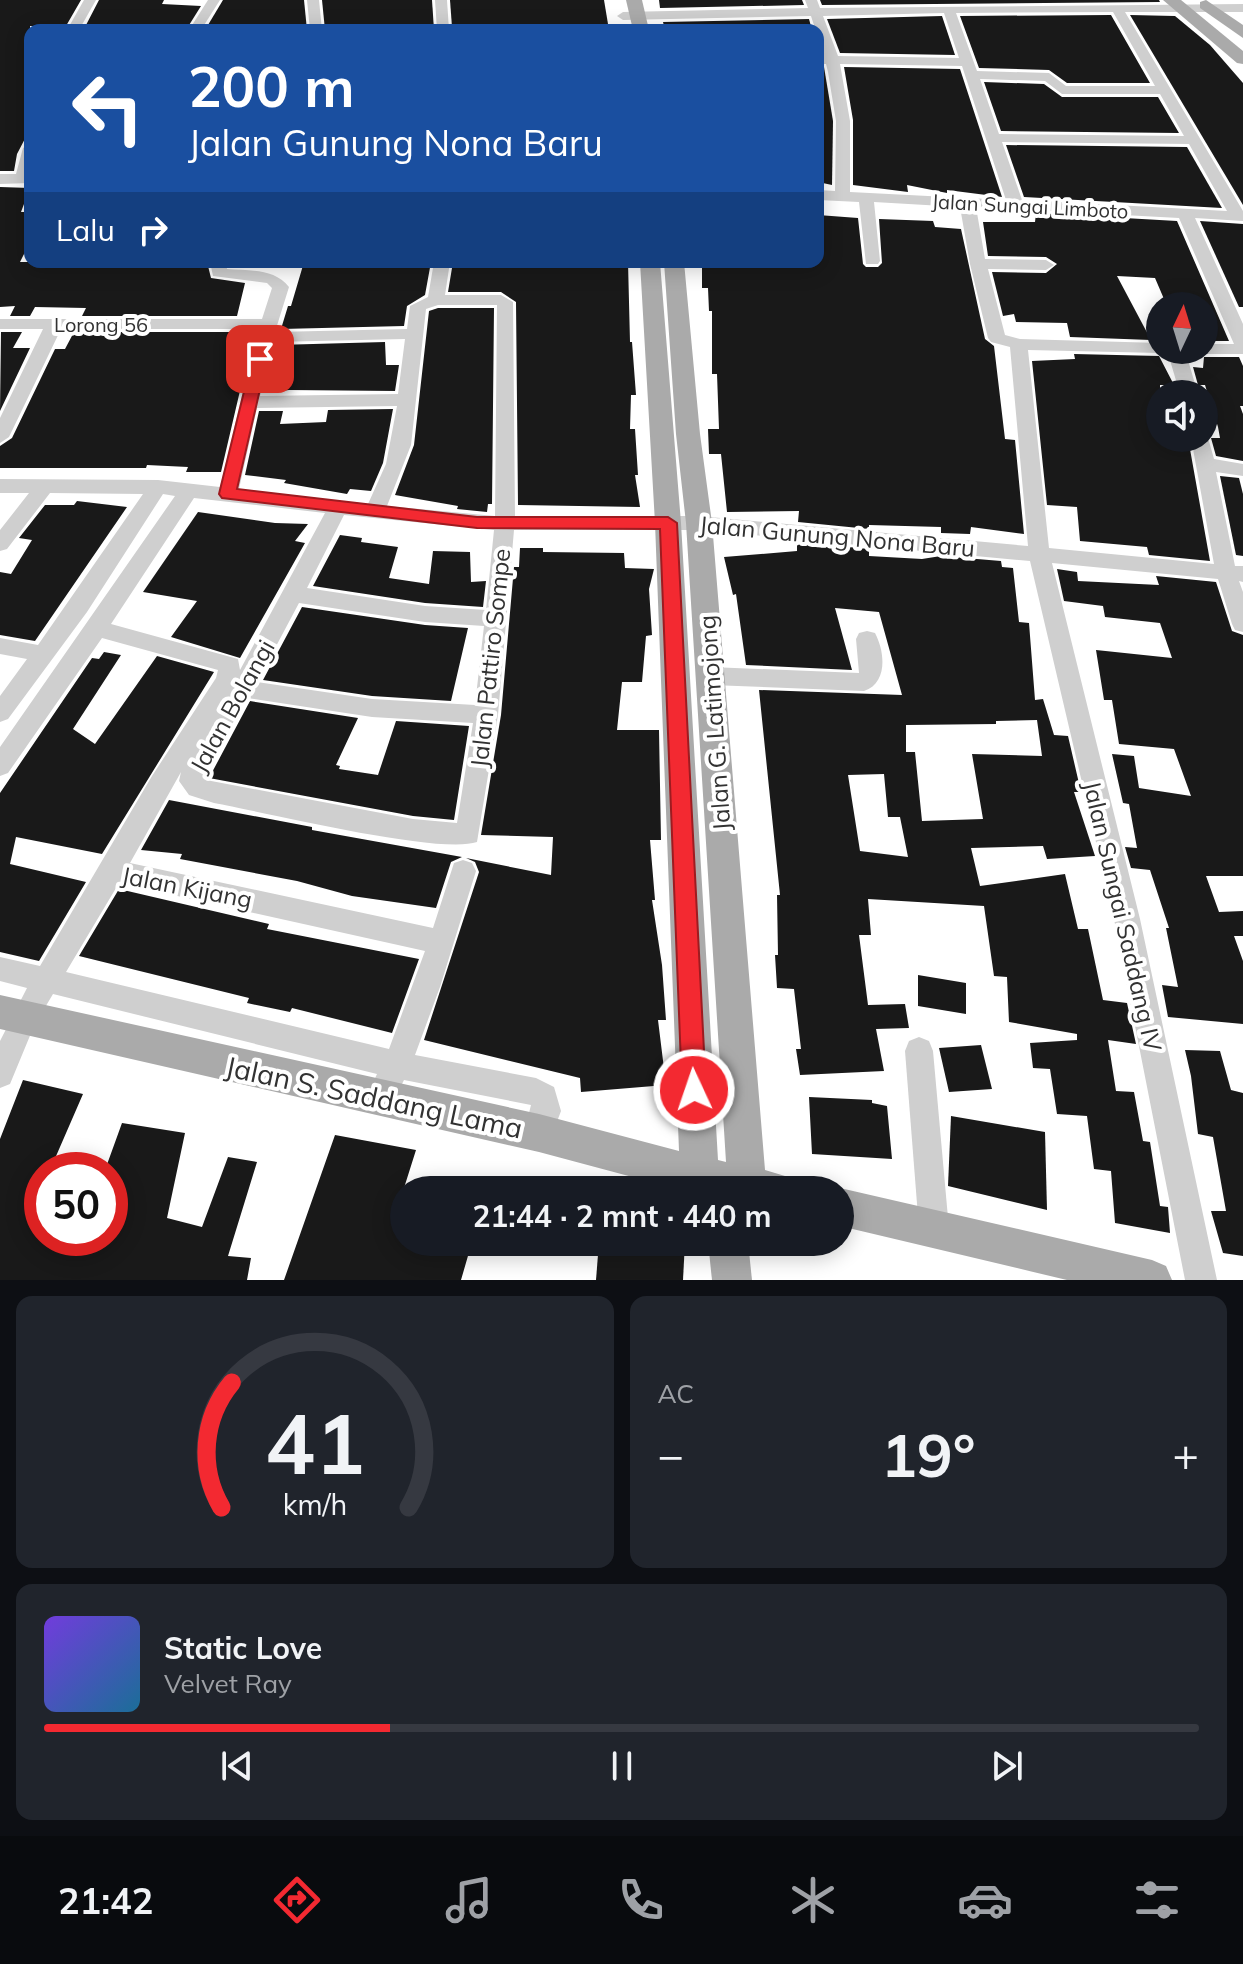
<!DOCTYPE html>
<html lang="id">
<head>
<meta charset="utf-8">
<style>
	body { margin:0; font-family:Mulish,sans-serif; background:#20242c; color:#f1f3f6; height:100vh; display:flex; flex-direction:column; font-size:30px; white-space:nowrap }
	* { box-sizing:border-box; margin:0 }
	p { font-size:26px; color:#9ea1a6 }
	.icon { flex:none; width:44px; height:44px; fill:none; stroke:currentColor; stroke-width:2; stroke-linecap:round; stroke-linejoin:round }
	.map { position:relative; height:1280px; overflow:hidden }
	.sheet { display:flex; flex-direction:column; gap:16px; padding:16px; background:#0d0f14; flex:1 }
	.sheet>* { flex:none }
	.hud { position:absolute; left:24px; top:24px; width:800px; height:244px; border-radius:16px; box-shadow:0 4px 20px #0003; background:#1a4fa0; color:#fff; overflow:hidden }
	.needle { width:52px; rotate:4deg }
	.controls { position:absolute; left:1146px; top:292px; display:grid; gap:16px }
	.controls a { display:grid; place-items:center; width:72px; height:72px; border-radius:50%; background:#171b24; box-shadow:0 4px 20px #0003; font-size:40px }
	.speed { position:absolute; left:24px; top:1152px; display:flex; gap:16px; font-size:40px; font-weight:700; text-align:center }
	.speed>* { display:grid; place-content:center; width:104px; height:104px; border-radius:50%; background:#171b24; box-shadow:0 4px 20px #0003; line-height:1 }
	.speed .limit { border:12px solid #d22; background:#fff; color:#111 }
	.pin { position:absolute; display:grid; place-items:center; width:68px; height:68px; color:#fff; margin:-34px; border-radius:16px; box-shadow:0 4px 12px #0006 }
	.me { position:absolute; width:88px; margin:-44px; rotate:357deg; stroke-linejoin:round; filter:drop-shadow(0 0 6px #0008) }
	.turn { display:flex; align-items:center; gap:28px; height:168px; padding:0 32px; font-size:36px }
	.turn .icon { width:104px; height:104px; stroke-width:2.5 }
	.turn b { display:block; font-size:56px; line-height:68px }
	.then { display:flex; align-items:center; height:76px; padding:0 32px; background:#0003; gap:16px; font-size:30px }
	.big { font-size:60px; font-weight:700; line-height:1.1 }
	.sheet .card { flex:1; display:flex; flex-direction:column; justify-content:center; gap:12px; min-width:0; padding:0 28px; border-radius:16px; background:#20242c }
	.sheet .dial { align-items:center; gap:0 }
	.dial svg { height:208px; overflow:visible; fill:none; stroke:#363941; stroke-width:7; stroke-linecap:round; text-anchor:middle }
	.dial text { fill:#f1f3f6; stroke:none }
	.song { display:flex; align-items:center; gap:24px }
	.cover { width:96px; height:96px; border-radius:12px; background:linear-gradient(135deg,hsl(260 70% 55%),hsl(200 70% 35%)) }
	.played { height:8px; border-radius:4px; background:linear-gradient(90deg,#f32931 30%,#363941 30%) }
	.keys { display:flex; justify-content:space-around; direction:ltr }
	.heat { display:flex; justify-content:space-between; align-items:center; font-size:44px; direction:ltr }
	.sheet .tiles { flex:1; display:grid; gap:16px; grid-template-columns:1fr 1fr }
	.card:last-child { grid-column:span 2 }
	.trip { position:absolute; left:390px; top:1176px; width:464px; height:80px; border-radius:40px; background:#171b24; box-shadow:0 4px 20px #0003; font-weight:700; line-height:80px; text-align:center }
	.tab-bar { display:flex; height:128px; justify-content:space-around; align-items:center; background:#090b0e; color:#9ea1a6 }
	.tab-bar .icon { width:56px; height:56px }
	.tab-bar .selected { color:#f32931 }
	.tab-bar b { font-size:36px; color:#f1f3f6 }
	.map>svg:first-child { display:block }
</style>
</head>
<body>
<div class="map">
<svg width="1243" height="1280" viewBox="0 0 1243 1280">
	<rect width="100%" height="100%" fill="#fff"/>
	<!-- building -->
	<g fill="#191919" fill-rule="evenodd">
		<polygon points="0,0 81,0 66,26 30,26 30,116 25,131 29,131 17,154 14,171 0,171"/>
		<polygon points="99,0 164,0 162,4 201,6 186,30 85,27"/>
		<polygon points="223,0 304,0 307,30 205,30"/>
		<polygon points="322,0 432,0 434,30 325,30"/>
		<polygon points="450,0 604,0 609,30 452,27"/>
		<polygon points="659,0 802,0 804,5 660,8"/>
		<polygon points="820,0 1159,0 1160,2 822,5"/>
		<polygon points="1111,15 1150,83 1067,83 1049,70 979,68 960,16"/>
		<polygon points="1130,15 1175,16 1210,45 1243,83 1243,205"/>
		<polygon points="942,16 955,55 840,53 827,19"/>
		<polygon points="809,19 812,30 665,30 663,22"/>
		<polygon points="818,67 824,67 833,121 832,185 818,182"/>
		<polygon points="844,67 960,69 1002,197 947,190 947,193 907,185 908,192 853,185 853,120"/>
		<polygon points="984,82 1044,84 1062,97 1158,97 1179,133 1001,131"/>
		<polygon points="1006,145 1187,147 1222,208 1024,197"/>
		<polygon points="0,187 30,188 21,212 30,212 30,242 20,262 207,262 211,278 245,283 237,316 82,316 86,308 35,307 30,316 10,316 15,306 0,307"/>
		<polygon points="1036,213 1177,221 1229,341 1204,341 1204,306 1167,306 1155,278 1117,276 1151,340 1070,337 1067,323 1016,322 1014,314 1003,316 992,272 1046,273 1057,264 1046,257 988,256 983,222 1035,222"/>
		<polygon points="818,215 858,218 863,264 866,267 878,267 882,263 879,219 933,221 935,227 961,229 985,339 994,346 1005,439 1015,440 1024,534 971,527 970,534 941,533 941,527 869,525 869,529 798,522 799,511 727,512 721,454 709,454 708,429 719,429 717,374 712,374 712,311 709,311 708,288 702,288 702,262 818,262"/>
		<polygon points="1200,221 1243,224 1243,307 1239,307"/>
		<polygon points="304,262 431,262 425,295 407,306 404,326 281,329 288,306 291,306"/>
		<polygon points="453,262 628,262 630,342 632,342 636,395 631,395 630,429 635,429 638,475 635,475 640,507 518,505 516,302 501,292 448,292"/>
		<polygon points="438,308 494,308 492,504 488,504 487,512 457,509 458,506 395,495 414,445 429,311"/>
		<polygon points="1,332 22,332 13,348 30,348 0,411"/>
		<polygon points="74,332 239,332 233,364 246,365 221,472 186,472 188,467 147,465 146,468 0,468 0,446 12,438 55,349 65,349"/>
		<polygon points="385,342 386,365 399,365 395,391 289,390 264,393 277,345"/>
		<polygon points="1074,354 1159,356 1174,385 1160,385 1160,438 1188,438 1210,561 1149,555 1147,547 1080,541 1077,507 1047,505 1032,361 1075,359"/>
		<polygon points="1204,357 1239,357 1243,366 1243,406 1240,406 1243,414 1243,461 1216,456 1211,438 1220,438 1218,427 1205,385 1198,385 1193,367 1203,368"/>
		<polygon points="393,409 383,463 371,491 350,489 347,494 284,483 286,480 245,475 259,411 283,411 280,424 326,422 328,410"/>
		<polygon points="1220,476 1239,478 1243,494 1243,556 1236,555"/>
		<polygon points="77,501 127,507 35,641 0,635 0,572 11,574 32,540 19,538 45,505 74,505"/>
		<polygon points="198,512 275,523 308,524 295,541 305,543 240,658 171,637 197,601 143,592"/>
		<polygon points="340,535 362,538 361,542 398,547 389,578 429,584 433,551 470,552 471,582 486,581 483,607 425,603 313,586"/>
		<path d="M797,542l72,7v7l53,3 19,-3 60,5 1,6 11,1 6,54 10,1 6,77 8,-1 11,36 14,1 13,56h-7l21,64 -48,3 -4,-13 -72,2 9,38 85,-12 13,55h10l15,71 24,3 9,41 -28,-4 8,51 18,1 9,49 7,1 10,64 8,1 2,26 -55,-10 -4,-52 -17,-2 -7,-53 -30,-2 -7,-45 -17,-1 -3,-25 47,-3v-6l-68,-12 -2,-45 -13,-1 -10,-70 -116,-7 3,36h-12l9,70 37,-1 4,24 -33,1 8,42 -84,4 -4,-26h5l-7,-60 -17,-1 -2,-33h3l-1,-60h3l-21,-205 143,5 -23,-83 -44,-4 17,62 -106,-5 -10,-71 -3,1 -9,-38 73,-6zM1037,720l5,36 -70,-2 11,65 -61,2 -7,-69h-9v-27l90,-1v-3zM884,774l4,43h12l8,40 -48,-6 -12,-76z"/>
		<polygon points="520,548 543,548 543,552 624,553 625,568 654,569 649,589 652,635 646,636 642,682 622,682 617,730 659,730 661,840 650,840 655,900 652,900 662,965 666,1020 658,1020 666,1085 581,1092 580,1078 424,1040 479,872 475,862 466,858 551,875 553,837 481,835 501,715 514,567 519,567"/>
		<polygon points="1057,569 1077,572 1078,581 1159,585 1156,576 1216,582 1232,631 1243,635 1243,876 1206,876 1219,912 1243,911 1243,936 1234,936 1243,961 1243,1024 1168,1017 1162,985 1178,987 1166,928 1169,928 1150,870 1131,868 1125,847 1137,848 1129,804 1123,803 1112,754 1134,756 1139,788 1191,796 1174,749 1119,744 1112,700 1104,700 1096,650 1172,658 1160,623 1105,617 1103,606 1064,601"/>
		<polygon points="302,607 425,625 468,628 451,701 372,696 263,680"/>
		<polygon points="104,652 121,655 73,729 95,744 157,656 214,672 102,854 16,837 10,864 86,882 39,961 0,952 0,793 92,658 99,659"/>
		<polygon points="250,701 358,718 336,765 340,766 339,769 378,775 396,721 469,726 454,820 413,816 209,778"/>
		<polygon points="169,800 312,827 312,830 462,857 451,862 436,908 352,896 297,881 180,859 182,854 141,850"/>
		<polygon points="119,889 269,924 267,929 419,959 392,1033 292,1008 290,1012 247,1003 249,998 79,956"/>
		<polygon points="918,975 966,983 966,1014 918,1006"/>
		<polygon points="981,1045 992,1089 949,1092 939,1048"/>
		<polygon points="1185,1050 1220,1051 1231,1090 1243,1093 1243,1256 1223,1253 1211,1211 1226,1211 1213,1137 1198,1134 1191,1076"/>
		<polygon points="23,1080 83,1094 50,1170 42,1170 42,1238 84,1243 85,1238 110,1238 110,1170 105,1170 122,1123 185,1133 167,1218 202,1227 228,1157 257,1162 228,1256 251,1258 247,1280 0,1280 0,1139"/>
		<polygon points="809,1097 872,1100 872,1103 887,1106 892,1159 812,1154"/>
		<polygon points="951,1116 1045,1132 1047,1210 948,1186"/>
		<polygon points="335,1135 416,1150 404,1188 404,1242 472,1242 461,1280 284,1280"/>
		<polygon points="599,1242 685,1242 683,1280 596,1280"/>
	</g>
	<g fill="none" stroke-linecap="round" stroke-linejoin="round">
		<!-- minor -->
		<g fill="#cfcfcf" fill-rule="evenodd">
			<polygon points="84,0 96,0 79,30 67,30"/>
			<polygon points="208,0 220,0 201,30 189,30"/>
			<polygon points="307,0 319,0 322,30 310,30"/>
			<polygon points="435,0 447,0 449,30 437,30"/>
			<path d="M805,0h12l3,8 423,-4v8h-118l118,199v10l-48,-3 48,106v30h-39l-8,-4h8v-6h30l-55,-126 -203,-11 9,52 61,1 8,5 -8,5 -58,-1 17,66 15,4 140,4v7h25l13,44h-18l-13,-44 -7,3 -132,-3 21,198 165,16 -23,-126h13v-5l3,1 7,25 29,5v12l-27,-4 19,94h8v16l-4,-1 4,11v40l-8,-2 -3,-6 -14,-45 -166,-16 88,356 77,361h-32l-71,-361 -84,-358 -331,-31h-185l-16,185 -21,127c-38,13 -213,-30 -263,-39l-25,-8 -10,-14 2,-9 -51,91 303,65 21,-65 9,-3 9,3 4,8 -36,116 -25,68 121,23 18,9 7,24 -12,32 -10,5 -10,-5 -5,-10 7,-28 -127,-25 -14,28 -10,4 -10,-4 -4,-10 11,-24 -324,-80 -19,32 -24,58 -10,4v-47l27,-53 -27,-7v-24l40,9 112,-190 64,-98 2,-8 -116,-32 -94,135 -8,3v-29l175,-251 -12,-2 -76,118 -79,107 -8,3v-26l27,-37 -27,-5v-16l38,7 105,-151 -93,-1 -43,56 -7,2v-21l29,-37h-29v-14l158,1 62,7 38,-158h-197l-52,108 -9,6v-25l43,-89h-43v-10h262l10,-31 -5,-5 -54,-7 -3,-14h16l1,7c23,2 47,-1 62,18l-14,45 132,-3 3,-23 18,-9 6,-35h16l-5,33h56l12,7 2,214h184l329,30 -18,-199 -19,-5 -3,-4 -18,-74 -10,-57 -86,-5 6,59 -2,3h-12l-7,-62 -41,-2v-10l17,1 1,-70 -8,-49 -2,-8h-8v-8h6l-13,-40 -188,4 -6,-4 6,-4 185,-4zM1113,12l42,74h-89l-17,-13 -72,-2 -21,-58zM944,13l15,45 -121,-2 -15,-40zM840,64l122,2 44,134 -156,-8v-71zM980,79l65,2 17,13h98l24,42 -185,-2zM1002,142l187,2 38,67 -205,-11zM438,305h59l-2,211 -108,-10 24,-61 15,-136zM405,339l-7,55 -138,2 12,-54zM397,406l-11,58 -18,40 -129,-15 18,-81zM194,498l131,15 -85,157 -2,-11 -127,-35zM344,515l150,15 -8,80 -61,-4 -118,-18zM299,603l126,19 59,4 -9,79 -103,-6 -115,-17zM247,698l125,19 101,6 -16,100 -44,-4 -207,-39 -1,-8zM119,883l306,68 -36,98 -323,-77z"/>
			<polygon points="30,144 30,183 0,184 0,174 16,174 23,148"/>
			<path d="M867,631l8,2c10,19 13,50 -11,58l-153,-6 -8,-3 -3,-6 3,-6 8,-3 148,6 -3,-34 3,-6z"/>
			<polygon points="919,1037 929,1041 933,1051 949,1229 945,1240 934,1244 923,1240 919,1229 905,1051 909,1041"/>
		</g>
		<!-- major -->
		<g fill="#aaa" fill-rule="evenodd">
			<polygon points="626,0 642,0 649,30 633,30"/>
			<polygon points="1163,0 1181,0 1243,51 1243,64 1237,63"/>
			<polygon points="1206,0 1243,25 1243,38 1200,8 1200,2"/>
			<polygon points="640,262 660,262 681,523 718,1160 726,1162 686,523 676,434 664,262 684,262 700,434 712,523 765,1170 785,1176 790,1190 681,1190 539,1152 0,1029 0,995 539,1114 679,1151 655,523"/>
			<polygon points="840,1188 1152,1260 1166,1266 1172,1280 1067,1280 840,1226 840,1190 834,1190"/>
			<polygon points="708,1242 748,1242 752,1280 712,1280"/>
		</g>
	</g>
	<!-- route -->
	<polygon fill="#f32931" stroke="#9e1b20" stroke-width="2" points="260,354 267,359 237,489 477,517 668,517 677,523 706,1090 702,1099 694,1102 686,1099 682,1090 660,529 477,528 222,498 219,494 252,359"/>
	<g text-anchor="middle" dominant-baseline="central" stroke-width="8" stroke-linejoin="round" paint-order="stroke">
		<!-- far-street labels -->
		<g font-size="20" fill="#323232" stroke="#fff">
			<text transform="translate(1030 206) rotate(3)">Jalan Sungai Limboto</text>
			<text x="101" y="324">Lorong 56</text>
		</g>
		<!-- street labels -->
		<g font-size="24" fill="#323232" stroke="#fff">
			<text transform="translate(837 536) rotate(5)">Jalan Gunung Nona Baru</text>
			<text transform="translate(490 658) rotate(-84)">Jalan Pattiro Sompe</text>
			<text transform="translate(232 706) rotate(-61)">Jalan Bolangi</text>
			<text transform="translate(714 723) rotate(-94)">Jalan G. Latimojong</text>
			<text transform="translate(187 887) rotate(11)">Jalan Kijang</text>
			<text transform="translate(1123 916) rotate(77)">Jalan Sungai Saddang IV</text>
		</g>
		<!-- near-street labels -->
		<g font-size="28" fill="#323232" stroke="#fff">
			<text transform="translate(374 1097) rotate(12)">Jalan S. Saddang Lama</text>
		</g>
	</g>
</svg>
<div class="controls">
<a><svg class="needle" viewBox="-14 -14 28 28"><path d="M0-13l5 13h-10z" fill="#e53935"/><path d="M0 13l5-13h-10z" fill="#9ea1a6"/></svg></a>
<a><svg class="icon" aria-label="sound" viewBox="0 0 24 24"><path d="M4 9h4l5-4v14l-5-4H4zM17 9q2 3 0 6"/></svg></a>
</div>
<div class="speed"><div class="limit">50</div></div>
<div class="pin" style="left:260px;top:359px;background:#d93025"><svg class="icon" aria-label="arrive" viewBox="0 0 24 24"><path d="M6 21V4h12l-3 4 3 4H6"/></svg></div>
<svg class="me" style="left:694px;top:1090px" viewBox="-20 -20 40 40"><circle r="17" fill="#f32931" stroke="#fff" stroke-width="3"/><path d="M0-11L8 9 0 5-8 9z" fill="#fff"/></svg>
<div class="trip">21:44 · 2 mnt · 440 m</div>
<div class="hud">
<div class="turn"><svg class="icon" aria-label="left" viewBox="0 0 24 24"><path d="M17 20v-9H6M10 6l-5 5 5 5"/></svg><div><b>200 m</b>Jalan Gunung Nona Baru</div></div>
<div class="then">Lalu<svg class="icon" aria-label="right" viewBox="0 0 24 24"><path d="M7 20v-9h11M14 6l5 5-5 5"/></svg></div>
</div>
</div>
<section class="sheet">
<div class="tiles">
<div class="card dial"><svg viewBox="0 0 100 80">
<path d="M14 69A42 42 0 1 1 86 69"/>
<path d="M14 69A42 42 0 0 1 18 21" stroke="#f32931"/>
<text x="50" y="56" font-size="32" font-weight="700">41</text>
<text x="50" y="72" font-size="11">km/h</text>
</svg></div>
<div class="card"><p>AC</p>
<div class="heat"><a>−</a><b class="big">19°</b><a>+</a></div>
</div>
<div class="card">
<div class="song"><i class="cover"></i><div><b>Static Love</b><p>Velvet Ray</p></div></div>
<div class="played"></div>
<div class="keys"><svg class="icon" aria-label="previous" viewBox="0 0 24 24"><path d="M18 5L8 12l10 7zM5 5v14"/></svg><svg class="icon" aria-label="pause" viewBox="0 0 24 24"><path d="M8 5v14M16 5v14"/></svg><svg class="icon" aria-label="next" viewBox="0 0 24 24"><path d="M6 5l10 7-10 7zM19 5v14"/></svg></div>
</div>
</div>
</section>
<nav class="tab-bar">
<b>21:42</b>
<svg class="icon selected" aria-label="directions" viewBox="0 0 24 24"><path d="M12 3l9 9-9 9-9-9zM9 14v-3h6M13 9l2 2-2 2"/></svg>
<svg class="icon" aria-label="music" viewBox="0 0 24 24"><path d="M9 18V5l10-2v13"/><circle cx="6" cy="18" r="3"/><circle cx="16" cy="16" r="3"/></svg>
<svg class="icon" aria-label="phone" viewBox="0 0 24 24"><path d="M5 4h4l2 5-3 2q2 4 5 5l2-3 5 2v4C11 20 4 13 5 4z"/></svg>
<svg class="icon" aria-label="climate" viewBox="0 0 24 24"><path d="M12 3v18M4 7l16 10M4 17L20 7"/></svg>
<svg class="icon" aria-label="car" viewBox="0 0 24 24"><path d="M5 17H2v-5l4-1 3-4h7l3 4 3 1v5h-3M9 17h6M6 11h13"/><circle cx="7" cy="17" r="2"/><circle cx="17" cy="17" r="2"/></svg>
<svg class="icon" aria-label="filters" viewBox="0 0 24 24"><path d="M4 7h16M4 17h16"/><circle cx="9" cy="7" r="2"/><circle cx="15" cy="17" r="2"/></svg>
</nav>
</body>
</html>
